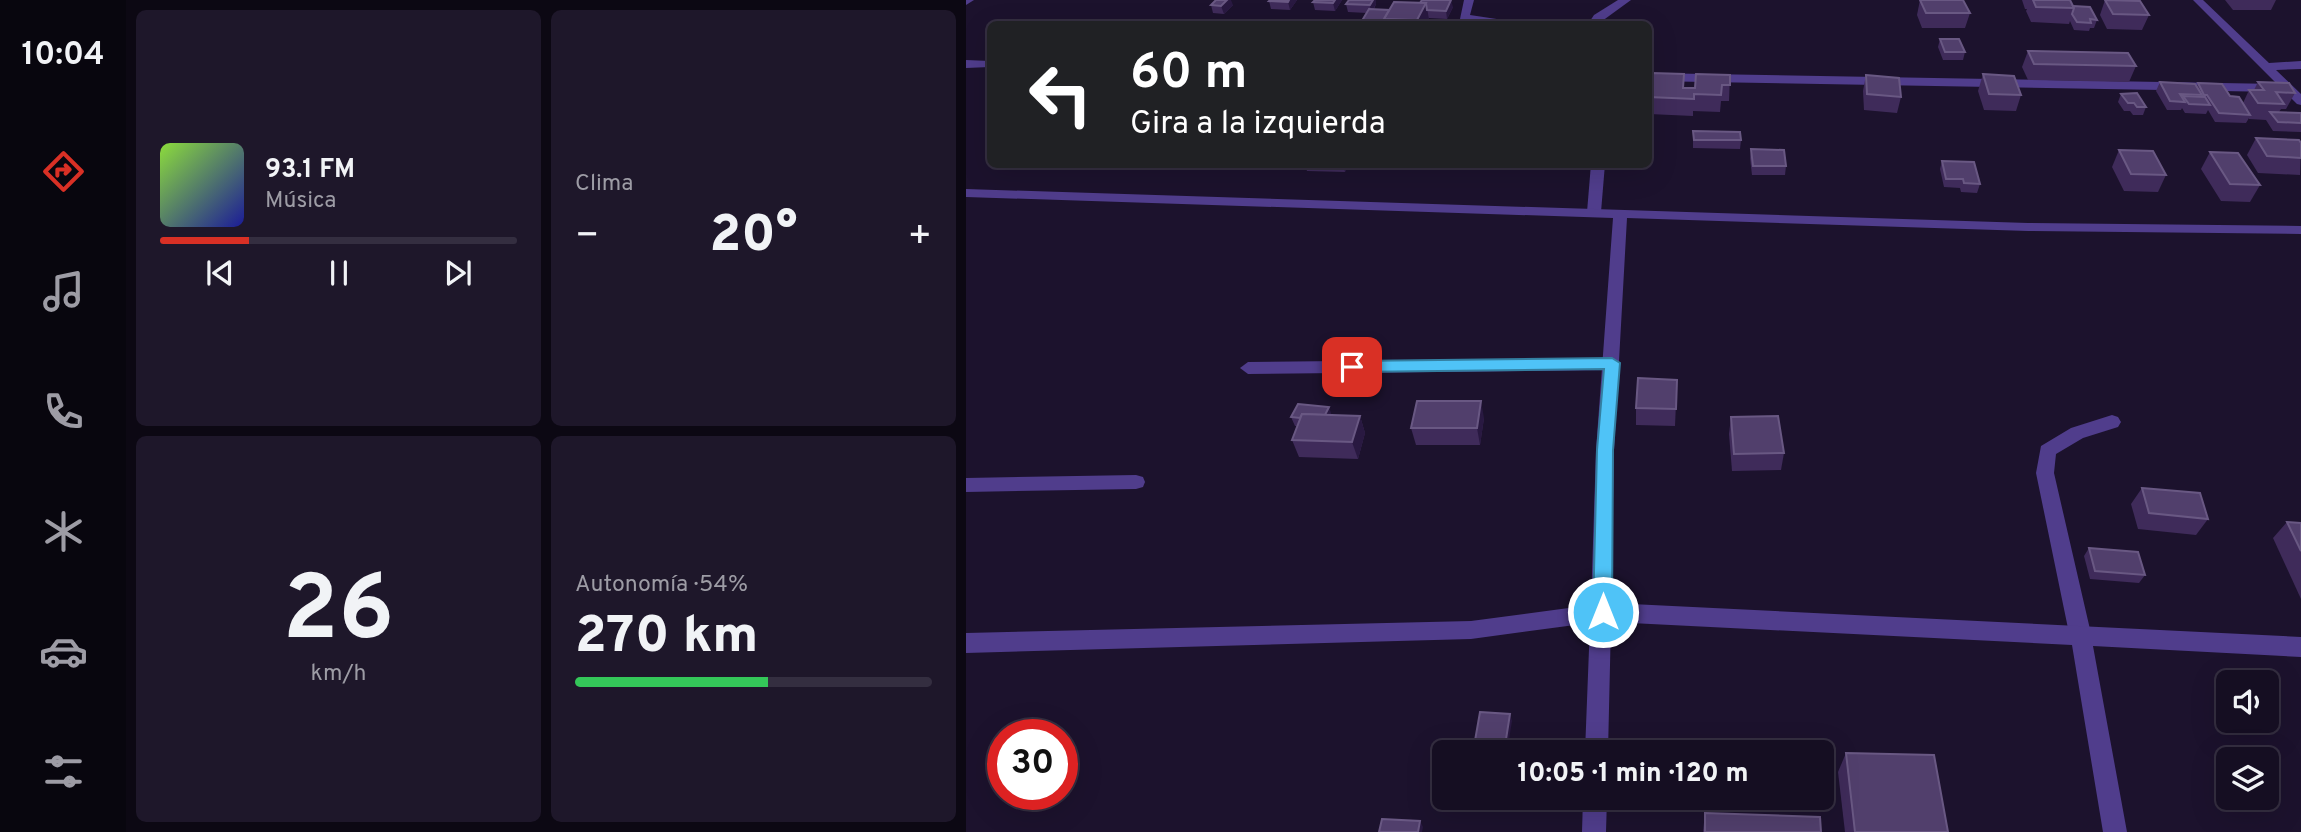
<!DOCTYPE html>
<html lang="es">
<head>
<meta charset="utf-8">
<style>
	body { margin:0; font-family:Overpass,sans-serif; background:#1e172a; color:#f1f3f6; height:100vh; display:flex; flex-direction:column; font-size:26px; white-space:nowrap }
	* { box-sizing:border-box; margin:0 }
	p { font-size:23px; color:#9d9ca5 }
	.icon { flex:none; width:38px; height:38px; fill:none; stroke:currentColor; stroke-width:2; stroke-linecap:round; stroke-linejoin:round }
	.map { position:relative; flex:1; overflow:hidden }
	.drawer { display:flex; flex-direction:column; gap:10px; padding:10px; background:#0c0813; width:840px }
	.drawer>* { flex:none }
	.guide { position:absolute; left:21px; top:21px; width:665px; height:147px; border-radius:10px; box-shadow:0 7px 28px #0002,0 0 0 2px #342e40; background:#202124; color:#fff; overflow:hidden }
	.tools { position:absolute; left:1250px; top:670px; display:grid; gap:14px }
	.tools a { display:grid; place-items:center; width:63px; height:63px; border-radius:10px; background:#150e22; box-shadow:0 7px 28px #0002,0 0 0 2px #342e40; font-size:35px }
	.speed { position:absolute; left:21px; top:719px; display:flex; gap:14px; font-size:35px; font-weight:700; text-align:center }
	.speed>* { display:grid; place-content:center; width:91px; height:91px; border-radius:50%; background:#150e22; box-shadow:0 7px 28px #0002,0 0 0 2px #342e40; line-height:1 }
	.speed .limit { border:10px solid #d22; background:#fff; color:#111 }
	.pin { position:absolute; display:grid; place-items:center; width:60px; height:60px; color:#fff; margin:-30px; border-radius:14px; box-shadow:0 4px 10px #0006 }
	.me { position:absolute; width:77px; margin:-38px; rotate:0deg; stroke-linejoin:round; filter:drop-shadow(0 0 5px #0008) }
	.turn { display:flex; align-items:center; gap:24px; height:147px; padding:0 28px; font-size:32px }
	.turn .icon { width:91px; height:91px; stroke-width:2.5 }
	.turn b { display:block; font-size:49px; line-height:60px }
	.big { font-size:52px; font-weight:800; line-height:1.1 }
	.drawer .widget { flex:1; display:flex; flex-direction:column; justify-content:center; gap:10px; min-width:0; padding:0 24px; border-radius:10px; background:#1e172a }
	.drawer .dial { align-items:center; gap:0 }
	.dial b { font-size:91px; line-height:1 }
	.song { display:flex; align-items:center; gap:21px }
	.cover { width:84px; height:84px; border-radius:10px; background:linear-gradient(135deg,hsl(90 70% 55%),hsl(240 70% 35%)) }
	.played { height:7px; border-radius:4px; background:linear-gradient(90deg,#d93025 25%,#342e40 25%) }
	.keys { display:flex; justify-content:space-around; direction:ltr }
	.heat { display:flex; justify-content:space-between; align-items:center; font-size:38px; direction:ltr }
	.charge { height:10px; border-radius:5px; background:linear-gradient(90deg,#34c759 54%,#342e40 0) }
	.drawer .tiles { flex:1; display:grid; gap:10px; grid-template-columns:repeat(2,1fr) }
	.trip { position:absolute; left:466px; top:740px; width:402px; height:70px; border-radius:10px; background:#150e22; box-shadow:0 7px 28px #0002,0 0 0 2px #342e40; font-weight:800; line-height:70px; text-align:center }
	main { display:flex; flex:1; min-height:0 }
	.tabs { display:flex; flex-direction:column; width:126px; justify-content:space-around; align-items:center; background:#08060e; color:#9d9ca5 }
	.tabs .icon { width:49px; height:49px }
	.tabs .active { color:#d93025 }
	.tabs b { font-size:32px; color:#f1f3f6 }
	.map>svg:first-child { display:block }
</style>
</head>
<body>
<main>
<nav class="tabs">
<b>10:04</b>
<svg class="icon active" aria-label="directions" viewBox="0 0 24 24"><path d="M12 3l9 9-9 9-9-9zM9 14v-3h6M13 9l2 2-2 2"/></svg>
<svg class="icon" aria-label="music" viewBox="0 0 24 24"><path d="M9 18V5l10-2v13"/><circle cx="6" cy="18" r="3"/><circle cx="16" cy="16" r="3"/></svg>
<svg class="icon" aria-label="phone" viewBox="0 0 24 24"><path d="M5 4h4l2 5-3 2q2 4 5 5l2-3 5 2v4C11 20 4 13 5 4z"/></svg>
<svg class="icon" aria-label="climate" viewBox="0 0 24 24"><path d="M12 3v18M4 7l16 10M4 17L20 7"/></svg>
<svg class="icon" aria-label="car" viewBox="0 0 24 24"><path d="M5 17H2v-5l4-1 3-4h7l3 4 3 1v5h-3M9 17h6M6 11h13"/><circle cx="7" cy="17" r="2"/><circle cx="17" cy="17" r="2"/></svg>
<svg class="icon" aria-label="filters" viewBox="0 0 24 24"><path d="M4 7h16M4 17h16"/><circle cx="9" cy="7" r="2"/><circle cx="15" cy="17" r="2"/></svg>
</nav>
<section class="drawer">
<div class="tiles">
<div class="widget">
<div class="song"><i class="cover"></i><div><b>93.1 FM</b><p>Música</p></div></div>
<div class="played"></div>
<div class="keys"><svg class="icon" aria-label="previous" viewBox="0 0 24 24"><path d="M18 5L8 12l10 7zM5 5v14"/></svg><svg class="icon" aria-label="pause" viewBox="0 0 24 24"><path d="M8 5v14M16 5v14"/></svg><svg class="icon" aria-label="next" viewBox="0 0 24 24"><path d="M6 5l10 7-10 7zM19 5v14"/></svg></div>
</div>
<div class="widget"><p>Clima</p>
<div class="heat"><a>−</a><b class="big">20°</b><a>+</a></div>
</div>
<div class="widget dial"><b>26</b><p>km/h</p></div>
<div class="widget"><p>Autonomía · 54%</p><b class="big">270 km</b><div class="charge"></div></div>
</div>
</section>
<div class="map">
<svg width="1335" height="832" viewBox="0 0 1335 832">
	<rect width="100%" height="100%" fill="#1c122d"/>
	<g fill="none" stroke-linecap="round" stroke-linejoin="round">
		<!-- service -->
		<g fill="#503d8c" fill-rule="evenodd">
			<polygon points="0,0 8,0 0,5"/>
			<polygon points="652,0 665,0 632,24 622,24 628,15"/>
			<polygon points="0,60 24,61 24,67 0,68"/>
			<polygon points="682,73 1312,84 1318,88 1312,92 682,81"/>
			<polygon points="625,164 639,164 635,212 628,216 621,212"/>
			<polygon points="646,358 654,364 646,370 282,374 274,368 282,362"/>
			<polygon points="1146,415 1152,417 1155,422 1152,427 1117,438 1090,454 1088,473 1126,638 1122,645 1115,648 1108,645 1104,638 1070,473 1075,446 1105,428"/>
			<polygon points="170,475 177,477 179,482 177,487 170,489 0,492 0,478"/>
		</g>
		<!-- minor -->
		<g fill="#503d8c" fill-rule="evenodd">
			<polygon points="498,0 508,0 504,15 544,21 550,24 526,24 494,19"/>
			<polygon points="1227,0 1237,0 1303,63 1335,61 1335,69 1310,70 1335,94 1335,105 1331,104"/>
			<polygon points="0,189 1062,223 1335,226 1335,234 1062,231 661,218 648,450 645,603 1335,637 1335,657 1127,646 1161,832 1137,832 1106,645 645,622 642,752 619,752 624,623 505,639 0,653 0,633 505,621 625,605 630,450 647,218 0,197"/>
			<polygon points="617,798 641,798 640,832 616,832"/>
		</g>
	</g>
	<!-- wall -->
	<g fill="#3f2b5a">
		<polygon points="304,0 331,0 324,10 305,9 303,1"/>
		<polygon points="349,0 376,0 369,11 349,10 347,2"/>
		<polygon points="954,0 1004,13 999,28 956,28 951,15"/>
		<polygon points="1056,0 1104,0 1107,6 1131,20 1128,28 1124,28 1123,31 1108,30 1104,21 1103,24 1065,22 1060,11 1061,9 1059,9"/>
		<polygon points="1139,0 1183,15 1176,30 1141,29 1134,15"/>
		<polygon points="1259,0 1310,0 1305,10 1267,10"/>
		<polygon points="380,4 410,4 408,9 423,10 487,7 481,19 463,18 460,24 394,24 401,13 382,12"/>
		<polygon points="245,5 267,5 258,14 247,13"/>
		<polygon points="974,39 999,52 997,60 977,60 972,47"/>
		<polygon points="1062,51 1170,66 1163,82 1062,80 1056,67"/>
		<polygon points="1017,74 1055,95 1050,111 1018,110 1012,91"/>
		<polygon points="764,75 763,101 755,101 754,112 727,111 727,116 683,114 683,97 717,88 729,88"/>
		<polygon points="900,75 935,97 931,113 898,110 897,91"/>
		<polygon points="1194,82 1231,86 1232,83 1277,103 1283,90 1288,90 1292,82 1329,93 1320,109 1315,109 1313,112 1335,113 1335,132 1307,131 1300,120 1283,119 1283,118 1280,123 1249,122 1242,110 1240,114 1219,113 1216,108 1215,110 1201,110 1190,91"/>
		<polygon points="1155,94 1180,107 1177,115 1167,115 1164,111 1158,111 1152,102"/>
		<polygon points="727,131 775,140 774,149 727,148"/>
		<polygon points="1290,138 1335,143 1334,175 1292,173 1281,155"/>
		<polygon points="785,149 820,166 819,175 786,175 784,158"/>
		<polygon points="1153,150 1200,175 1192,192 1158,191 1146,167"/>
		<polygon points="1244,152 1294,185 1284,202 1255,201 1235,169"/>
		<polygon points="976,161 1014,184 1011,193 995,192 994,188 978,187 974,169"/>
		<polygon points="339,164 382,164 379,172 341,171"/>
		<polygon points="422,164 450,164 448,170 423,170"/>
		<polygon points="711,380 709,426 670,425 670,408"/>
		<polygon points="366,416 394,416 399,433 392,459 333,457 326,440 331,426 329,426 325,417"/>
		<polygon points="765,417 818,453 815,470 766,471 763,434"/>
		<polygon points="518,418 514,445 450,445 445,428"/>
		<polygon points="1176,488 1242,519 1230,535 1172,529 1165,504"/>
		<polygon points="1321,522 1335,523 1335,599 1307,538"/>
		<polygon points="1123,548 1179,575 1173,583 1124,579 1118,556"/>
		<polygon points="880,753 982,832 879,832 872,772"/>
		<polygon points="739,813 855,832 737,832"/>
	</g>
	<!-- shaded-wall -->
	<g fill="#291941">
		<polygon points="261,0 265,0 267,5 258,14 255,6"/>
		<polygon points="323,0 331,0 324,10 322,2"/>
		<polygon points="369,0 376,0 369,11 367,3"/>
		<polygon points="407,0 410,0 410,4 405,13 404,5"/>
		<polygon points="485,0 487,7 481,19 480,11"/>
		<polygon points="460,3 463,19 460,24 452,24 451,20"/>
		<polygon points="377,164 382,164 379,172"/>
		<polygon points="515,401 518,418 514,445 511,428"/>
		<polygon points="363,407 366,416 357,421"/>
		<polygon points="394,416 399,433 392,459 386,442"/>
		<polygon points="544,714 546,721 541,752 538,752"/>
		<polygon points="454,821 457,827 456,832 452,832"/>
	</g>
	<!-- building -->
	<g fill="#513f6c" stroke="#695883" stroke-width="2">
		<polygon points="250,0 261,0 255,6 245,5"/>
		<polygon points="304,0 323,0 322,2 303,1"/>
		<polygon points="349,0 369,0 367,3 347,2"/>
		<polygon points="383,0 407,0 404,5 380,4"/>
		<polygon points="456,0 485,0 480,11 461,10 460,3 454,3"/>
		<polygon points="954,0 997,0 1004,13 960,13"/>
		<polygon points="1067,0 1104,0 1108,8 1070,7"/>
		<polygon points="1139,0 1174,1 1183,15 1147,14"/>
		<polygon points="428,2 460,3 451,20 418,19"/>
		<polygon points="1107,6 1124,7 1131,20 1124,19 1125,23 1111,22 1106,14 1108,8"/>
		<polygon points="403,9 423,10 415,24 394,24"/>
		<polygon points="974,39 993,39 999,52 979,52"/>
		<polygon points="1062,51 1162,53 1170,66 1068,64"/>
		<polygon points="686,73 718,74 717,88 729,88 730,74 764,75 764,85 756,85 755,95 728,94 728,99 683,97"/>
		<polygon points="1017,74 1048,76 1055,95 1023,94"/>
		<polygon points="900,75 933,78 935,97 901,94"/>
		<polygon points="1194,82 1229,84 1236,95 1214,94 1219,102 1204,101"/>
		<polygon points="1292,82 1323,83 1329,93 1310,92 1318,104 1292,103 1283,90 1298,90"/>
		<polygon points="1232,83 1256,84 1264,96 1273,97 1284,115 1253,113 1241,95 1238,95"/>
		<polygon points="1171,93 1180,107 1171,107 1168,103 1162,103 1155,94"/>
		<polygon points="1217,96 1239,97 1244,105 1223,104"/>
		<polygon points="1304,112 1335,113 1335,123 1312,122"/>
		<polygon points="727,131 774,132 775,140 728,140"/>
		<polygon points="1290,138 1333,140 1335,143 1335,158 1301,156"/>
		<polygon points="785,149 818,150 820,166 787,166"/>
		<polygon points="1153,150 1187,151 1200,175 1165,174"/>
		<polygon points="1244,152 1272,153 1294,185 1264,184"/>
		<polygon points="976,161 1008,162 1014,184 998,183 997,179 980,179"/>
		<polygon points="672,378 711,380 710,409 670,408"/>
		<polygon points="451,401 515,401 511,428 445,428"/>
		<polygon points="332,404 363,407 359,415 336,414 334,418 325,417"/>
		<polygon points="336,414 394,416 386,442 326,440"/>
		<polygon points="812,416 818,453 768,454 765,417"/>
		<polygon points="1176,488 1234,493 1242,519 1183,513"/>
		<polygon points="1321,522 1335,523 1335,551"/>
		<polygon points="1123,548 1172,552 1179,575 1129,571"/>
		<polygon points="514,712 544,714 538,752 507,752"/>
		<polygon points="880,753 968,755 982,832 889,832"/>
		<polygon points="739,813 854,817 855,832 739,832"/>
		<polygon points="416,819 454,821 452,832 413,832"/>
	</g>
	<!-- route -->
	<polygon fill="#4fc3f7" stroke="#337fa1" stroke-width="2" points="646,358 654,363 647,450 646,612 643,617 637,620 630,617 627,612 631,450 638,369 386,372 378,367 386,361"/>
</svg>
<div class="tools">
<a><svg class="icon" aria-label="sound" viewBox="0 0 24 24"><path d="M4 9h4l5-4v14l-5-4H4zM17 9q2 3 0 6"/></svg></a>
<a><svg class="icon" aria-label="layers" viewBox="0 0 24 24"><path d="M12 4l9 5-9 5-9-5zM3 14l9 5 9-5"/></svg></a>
</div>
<div class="speed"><div class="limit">30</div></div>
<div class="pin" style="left:386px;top:367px;background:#d93025"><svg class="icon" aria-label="arrive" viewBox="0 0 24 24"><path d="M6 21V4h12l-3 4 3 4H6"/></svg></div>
<svg class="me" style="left:637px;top:612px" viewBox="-20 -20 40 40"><circle r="17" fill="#4fc3f7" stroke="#fff" stroke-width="3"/><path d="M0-11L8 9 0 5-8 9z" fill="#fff"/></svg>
<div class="trip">10:05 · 1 min · 120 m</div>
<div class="guide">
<div class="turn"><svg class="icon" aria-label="left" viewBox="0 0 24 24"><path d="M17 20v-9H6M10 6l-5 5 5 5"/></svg><div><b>60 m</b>Gira a la izquierda</div></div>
</div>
</div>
</main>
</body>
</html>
